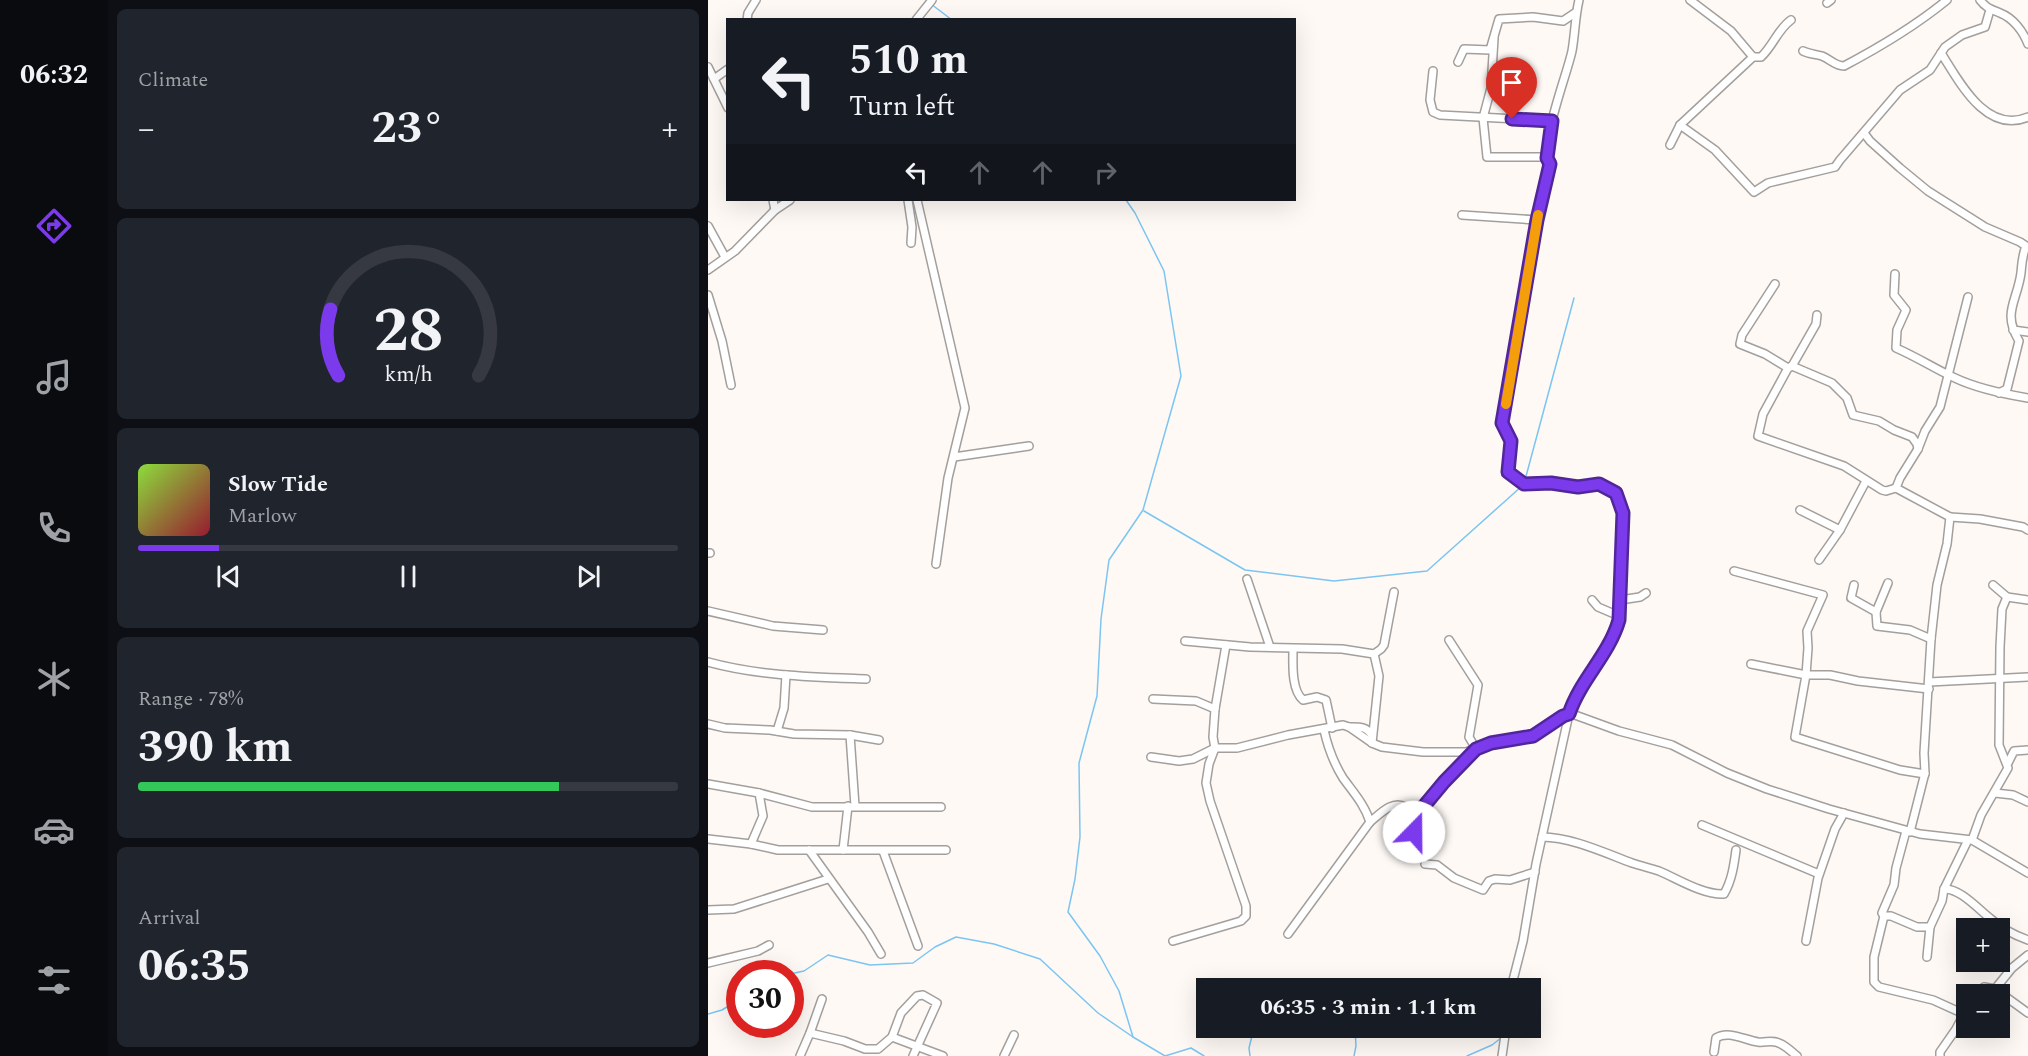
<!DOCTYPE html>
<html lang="en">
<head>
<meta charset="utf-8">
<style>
	body { margin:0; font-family:Spectral,serif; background:#20242c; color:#f1f3f6; height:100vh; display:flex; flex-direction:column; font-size:22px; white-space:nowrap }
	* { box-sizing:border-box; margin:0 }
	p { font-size:20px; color:#9ea1a6 }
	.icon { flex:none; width:33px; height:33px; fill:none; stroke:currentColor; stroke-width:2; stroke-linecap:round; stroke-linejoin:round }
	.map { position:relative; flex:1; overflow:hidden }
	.sheet { display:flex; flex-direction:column; gap:9px; padding:9px; background:#0d0f14; width:600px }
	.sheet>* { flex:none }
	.hud { position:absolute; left:18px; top:18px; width:570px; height:183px; border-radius:0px; box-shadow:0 6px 24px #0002; background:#171b24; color:#f1f3f6; overflow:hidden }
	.controls { position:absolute; left:1248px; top:918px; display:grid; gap:12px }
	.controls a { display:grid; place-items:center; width:54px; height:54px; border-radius:0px; background:#171b24; box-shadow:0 6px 24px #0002; font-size:30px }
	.speed { position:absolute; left:18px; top:960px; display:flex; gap:12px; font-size:30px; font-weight:700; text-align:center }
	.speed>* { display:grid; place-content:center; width:78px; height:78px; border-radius:50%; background:#171b24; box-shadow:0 6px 24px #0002; line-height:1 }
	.speed .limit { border:9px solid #d22; background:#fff; color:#111 }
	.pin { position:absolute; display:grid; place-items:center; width:51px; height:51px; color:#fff; margin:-62px -26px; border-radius:50% 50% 50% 0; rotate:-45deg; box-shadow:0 0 6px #0007 }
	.pin .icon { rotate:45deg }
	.me { position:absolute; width:66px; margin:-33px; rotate:22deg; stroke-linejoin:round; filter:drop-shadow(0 0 4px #0008) }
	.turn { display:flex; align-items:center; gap:21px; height:126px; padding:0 24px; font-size:27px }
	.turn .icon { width:78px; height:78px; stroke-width:2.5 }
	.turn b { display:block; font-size:42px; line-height:51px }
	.lanes { display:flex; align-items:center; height:57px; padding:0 24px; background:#0003; justify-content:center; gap:30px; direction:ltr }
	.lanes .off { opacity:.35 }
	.big { font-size:45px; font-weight:700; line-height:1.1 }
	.sheet .widget { flex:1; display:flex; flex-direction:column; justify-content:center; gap:9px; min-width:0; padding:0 21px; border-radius:9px; background:#20242c }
	.sheet .dial { align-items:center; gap:0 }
	.dial svg { height:156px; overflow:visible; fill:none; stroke:#363941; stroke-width:7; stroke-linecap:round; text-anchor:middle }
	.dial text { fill:#f1f3f6; stroke:none }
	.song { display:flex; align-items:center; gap:18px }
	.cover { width:72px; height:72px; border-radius:9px; background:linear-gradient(135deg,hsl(90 70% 55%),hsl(350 70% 35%)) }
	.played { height:6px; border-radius:3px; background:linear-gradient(90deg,#7c3aed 15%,#363941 15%) }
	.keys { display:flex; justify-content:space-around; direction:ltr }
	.heat { display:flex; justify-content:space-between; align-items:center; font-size:33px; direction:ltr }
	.charge { height:9px; border-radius:4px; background:linear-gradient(90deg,#34c759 78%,#363941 0) }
	.trip { position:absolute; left:488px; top:978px; width:345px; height:60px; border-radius:0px; background:#171b24; box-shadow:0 6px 24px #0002; font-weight:700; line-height:60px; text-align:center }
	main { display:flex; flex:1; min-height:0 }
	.tabs { display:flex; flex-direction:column; width:108px; justify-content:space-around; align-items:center; background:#090b0e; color:#9ea1a6 }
	.tabs .icon { width:42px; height:42px }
	.tabs .current { color:#7c3aed }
	.tabs b { font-size:27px; color:#f1f3f6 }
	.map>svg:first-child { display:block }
</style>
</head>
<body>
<main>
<nav class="tabs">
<b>06:32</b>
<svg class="icon current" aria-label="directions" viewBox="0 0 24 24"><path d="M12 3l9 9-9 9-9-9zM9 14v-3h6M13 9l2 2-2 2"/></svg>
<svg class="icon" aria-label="music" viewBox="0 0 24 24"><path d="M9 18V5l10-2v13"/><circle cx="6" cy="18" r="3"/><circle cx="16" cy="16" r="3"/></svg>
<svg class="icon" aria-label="phone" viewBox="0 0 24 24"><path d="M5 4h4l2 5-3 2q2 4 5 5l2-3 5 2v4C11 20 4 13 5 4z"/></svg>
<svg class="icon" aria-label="climate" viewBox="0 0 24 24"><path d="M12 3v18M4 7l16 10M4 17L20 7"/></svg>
<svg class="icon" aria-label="car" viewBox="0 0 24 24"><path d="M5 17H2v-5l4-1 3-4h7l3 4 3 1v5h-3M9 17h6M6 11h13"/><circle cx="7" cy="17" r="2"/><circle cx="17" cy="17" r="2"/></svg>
<svg class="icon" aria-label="filters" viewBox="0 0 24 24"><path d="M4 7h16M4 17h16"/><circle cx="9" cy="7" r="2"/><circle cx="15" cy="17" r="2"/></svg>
</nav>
<section class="sheet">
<div class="widget"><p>Climate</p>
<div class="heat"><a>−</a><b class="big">23°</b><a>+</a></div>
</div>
<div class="widget dial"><svg viewBox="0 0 100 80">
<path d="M14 69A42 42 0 1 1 86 69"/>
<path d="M14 69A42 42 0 0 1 10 35" stroke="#7c3aed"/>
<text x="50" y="56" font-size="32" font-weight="700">28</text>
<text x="50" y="72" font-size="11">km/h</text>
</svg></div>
<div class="widget">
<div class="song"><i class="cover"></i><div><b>Slow Tide</b><p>Marlow</p></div></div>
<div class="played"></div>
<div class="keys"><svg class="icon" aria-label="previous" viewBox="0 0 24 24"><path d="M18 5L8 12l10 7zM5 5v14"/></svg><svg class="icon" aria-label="pause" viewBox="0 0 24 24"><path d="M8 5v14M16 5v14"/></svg><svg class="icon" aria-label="next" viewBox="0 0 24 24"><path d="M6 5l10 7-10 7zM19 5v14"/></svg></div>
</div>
<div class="widget"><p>Range · 78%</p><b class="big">390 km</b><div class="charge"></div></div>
<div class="widget"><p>Arrival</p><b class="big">06:35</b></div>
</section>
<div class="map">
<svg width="1320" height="1056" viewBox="0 0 1320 1056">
	<rect width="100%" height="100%" fill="#fef9f5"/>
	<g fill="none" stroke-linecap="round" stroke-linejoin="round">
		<!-- stream -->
		<g stroke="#7bc5f2" stroke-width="1.5">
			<polyline points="223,4 244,20"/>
			<polyline points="418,200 427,213 456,271 473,376 435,510 401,560 393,619 389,696 371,763 372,837 367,879 360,912 392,956 411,991 425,1037"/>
			<polyline points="817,480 866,298"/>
			<polyline points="436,511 537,570 626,581 719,571 814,486"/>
			<polyline points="82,974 96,971 120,955 162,965 205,963 227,947 248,937 286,944 332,959 390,1013 425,1037 457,1056 483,1048 496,1056"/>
			<polyline points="0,1014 14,1010 32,999"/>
			<polyline points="542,1056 541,1048 546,1028"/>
			<polyline points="646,1056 648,1046 647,1028"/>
			<polyline points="759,1056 784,1045 793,1038"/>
		</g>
		<!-- street casing -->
		<g stroke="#a39f9c" stroke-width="10">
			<g id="street">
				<path d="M871,0c-4,17 -4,34 -7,51 -6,27 -31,88 -23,113l-12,56 -35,203 9,18 -3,31 16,12 27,-1 27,4 21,-3 17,9 7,20 -4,88"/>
				<polyline points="982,0 1023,31 1045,57"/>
				<path d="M1272,0c6,8 11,9 20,13 13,5 23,18 28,31"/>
				<polyline points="1119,3 1123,0"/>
				<polyline points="39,20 40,13 48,0"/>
				<polyline points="208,20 224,0"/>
				<polyline points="786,38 783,88 775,118 779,157 839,157"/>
				<path d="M1095,51c6,3 12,3 19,5 8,3 13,10 22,10 38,-20 70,-39 103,-66"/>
				<path d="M1233,53c18,28 45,82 87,64"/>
				<polyline points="750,62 756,49 782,50 791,19 825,17 855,21 867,13"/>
				<polyline points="0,67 20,108"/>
				<polyline points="725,71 722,100 725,112 732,115 844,121"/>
				<polyline points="6,79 20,69"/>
				<polyline points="972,125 1007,150 1046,192 1060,183 1127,167 1132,160 1192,90 1222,70 1237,47 1254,35 1277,27 1282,10"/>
				<path d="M1156,133l6,8 30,27 28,23 57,36 35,15 6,4c-4,10 -4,17 -5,27 -4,29 -19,39 -2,68l-12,48 -8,4"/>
				<path d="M962,145l10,-20 73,-68h8c12,-11 17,-28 30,-37"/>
				<polyline points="65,200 67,210"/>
				<polyline points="200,200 204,227 203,243"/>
				<polyline points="209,200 257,408 240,478 228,564"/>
				<polyline points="754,215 829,220"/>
				<polyline points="0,226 17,257"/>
				<polyline points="0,270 27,251 67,210 82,200"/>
				<path d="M1187,274l-1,21 12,15 -9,20 -1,18c21,9 39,21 59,30 23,11 49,16 73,20"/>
				<polyline points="1067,284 1034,335 1032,344 1057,354 1080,368 1055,414 1050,436 1136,466 1174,490 1178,491 1188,488 1242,517 1239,544 1229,585 1223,639 1216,753 1217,773 1202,832"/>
				<polyline points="0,295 14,341 23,385"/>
				<polyline points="1305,330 1320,332"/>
				<polyline points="1084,366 1124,383 1139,398 1145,415 1171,421 1186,430 1204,437 1209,444 1210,449"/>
				<polyline points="1082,367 1084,366 1108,324 1109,315"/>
				<polyline points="246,457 321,446"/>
				<polyline points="1188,488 1192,478 1210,449 1217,431 1232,407 1260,297"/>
				<polyline points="1092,510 1132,530"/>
				<polyline points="1242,517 1272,519 1315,527 1320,530"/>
				<polyline points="0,553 2,553"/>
				<polyline points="1111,560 1132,530 1158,481"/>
				<polyline points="1026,571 1115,595 1099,631 1100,648 1098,675 1122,675 1150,681 1221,689"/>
				<polyline points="539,579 562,647"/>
				<polyline points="1180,583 1168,612 1169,626 1202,630 1223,639"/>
				<polyline points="1146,585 1143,598 1168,612"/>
				<polyline points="1285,585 1299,597 1320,600"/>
				<polyline points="884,600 890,607 911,616"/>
				<polyline points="0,611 65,626 115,630"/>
				<polyline points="477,641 542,647 634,649 666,654 673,649 676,645 686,592"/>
				<path d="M585,649c0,14 -2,41 10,51l14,-3 9,3 6,28"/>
				<path d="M0,662c51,14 105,15 158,17"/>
				<polyline points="1043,664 1098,675 1087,737 1192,770 1217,774"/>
				<polyline points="1221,682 1320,677"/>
				<polyline points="445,699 488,701 507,709"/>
				<polyline points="0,724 17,728 62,730 86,734 142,735 171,740"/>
				<path d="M641,727c10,0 18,-1 23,9"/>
				<polyline points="69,731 76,708 78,675"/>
				<polyline points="142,735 147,806"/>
				<polyline points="664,743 671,676 666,654"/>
				<polyline points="443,757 471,761 485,759 507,748 529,748 580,735 635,725 641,727 664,743 674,747 715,752 758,752 783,743 825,736 855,716 867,715 911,731 964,745 1019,773 1059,789 1121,809 1212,834 1264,840 1320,873"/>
				<polyline points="1300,763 1306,751 1320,750"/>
				<polyline points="0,784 51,793 55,816 43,844"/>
				<polyline points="51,793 104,807 233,807"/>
				<polyline points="1287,793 1305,795 1320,802"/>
				<path d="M662,822c10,-8 22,-22 35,-15 6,3 7,5 14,5"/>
				<polyline points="994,825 1111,874"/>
				<polyline points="1198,831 1188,868 1186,885 1174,913 1176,916 1166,957 1166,982 1171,987 1225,1000 1256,1014 1258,1011"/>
				<path d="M834,837c29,0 63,16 90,26 9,3 18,5 27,8 19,8 44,24 65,23 8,-14 10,-29 12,-44"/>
				<polyline points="0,839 43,844 70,850 238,850"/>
				<polyline points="1264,840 1273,815 1300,768 1291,745 1292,647 1294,609 1299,597"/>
				<polyline points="706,848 706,832 711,812 736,782 768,749 761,737 770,685 741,640"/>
				<polyline points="101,850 160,932 173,954"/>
				<polyline points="135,850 140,806"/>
				<polyline points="175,851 210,946"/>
				<polyline points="717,864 729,865 746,878 775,890 781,881 787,879 802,880 827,872"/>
				<path d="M1236,889c16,-1 35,21 47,30 11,10 23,16 37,21"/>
				<polyline points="0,910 26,909 120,879"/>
				<polyline points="1176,916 1183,916 1209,927 1222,927 1234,901 1236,889 1260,840"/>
				<path d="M580,934l82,-112c-5,-17 -17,-30 -27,-44 -10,-16 -15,-30 -19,-48"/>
				<polyline points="465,941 533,921 538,916 538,906 502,801 498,783 501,764 507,748 505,737 507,709 518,645"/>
				<polyline points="1098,941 1110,878 1127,829 1136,813"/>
				<polyline points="1219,957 1222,927"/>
				<polyline points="0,963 50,951 61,945"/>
				<polyline points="803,988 815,941 828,864 861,714 869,693 906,635 911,620 912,600 932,597 938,593"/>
				<polyline points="1287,989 1304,968 1320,955"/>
				<polyline points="1270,994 1276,987 1287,989 1320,1013"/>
				<polyline points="102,1033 136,1041 157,1049 170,1049 184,1037 193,1013 209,996 215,995 229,1003 205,1056"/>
				<polyline points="184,1037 235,1056"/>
				<path d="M1006,1052l2,-14c12,-8 29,2 42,4 8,1 15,-3 23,2 6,3 11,8 16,12"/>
				<polyline points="92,1056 102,1033 114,999"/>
				<polyline points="296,1056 306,1035"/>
				<polyline points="794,1056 798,1028"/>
				<polyline points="1232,1056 1232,1052 1248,1029 1256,1014"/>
			</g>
		</g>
		<!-- street -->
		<use href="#street" stroke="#fff" stroke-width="7"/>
	</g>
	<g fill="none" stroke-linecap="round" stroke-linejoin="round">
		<!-- route casing -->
		<g stroke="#51269a" stroke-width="15">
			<path id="route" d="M706,832l5,-20 25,-30 32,-33 15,-6 42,-7 30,-20 6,-2c11,-34 40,-59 50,-94l4,-107 -7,-20 -17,-9 -21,3 -27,-4 -27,1 -16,-12 3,-31 -9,-18 35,-203 13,-56 -3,-6 5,-37 -40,-2"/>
		</g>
		<!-- route -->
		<use href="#route" stroke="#7c3aed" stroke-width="10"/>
		<!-- slow -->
		<polyline stroke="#f59e0b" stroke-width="10" points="798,404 830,215"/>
	</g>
</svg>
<div class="controls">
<a>+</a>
<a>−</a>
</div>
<div class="speed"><div class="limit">30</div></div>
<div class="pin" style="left:804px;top:119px;background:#d93025"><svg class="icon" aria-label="arrive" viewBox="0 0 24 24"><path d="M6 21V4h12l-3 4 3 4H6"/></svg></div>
<svg class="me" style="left:706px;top:832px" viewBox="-20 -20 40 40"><circle r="19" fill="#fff"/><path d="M0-13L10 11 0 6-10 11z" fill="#7c3aed"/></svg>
<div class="trip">06:35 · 3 min · 1.1 km</div>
<div class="hud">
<div class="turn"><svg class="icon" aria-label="left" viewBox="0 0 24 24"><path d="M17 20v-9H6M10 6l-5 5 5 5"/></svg><div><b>510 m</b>Turn left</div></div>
<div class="lanes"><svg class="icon" aria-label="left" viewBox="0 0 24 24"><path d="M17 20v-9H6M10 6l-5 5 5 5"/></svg><svg class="icon off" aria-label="ahead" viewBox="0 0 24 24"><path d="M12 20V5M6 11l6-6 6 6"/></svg><svg class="icon off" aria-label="ahead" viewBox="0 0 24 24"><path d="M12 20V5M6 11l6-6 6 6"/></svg><svg class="icon off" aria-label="right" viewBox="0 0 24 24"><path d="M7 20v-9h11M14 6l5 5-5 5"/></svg></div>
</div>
</div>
</main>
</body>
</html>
